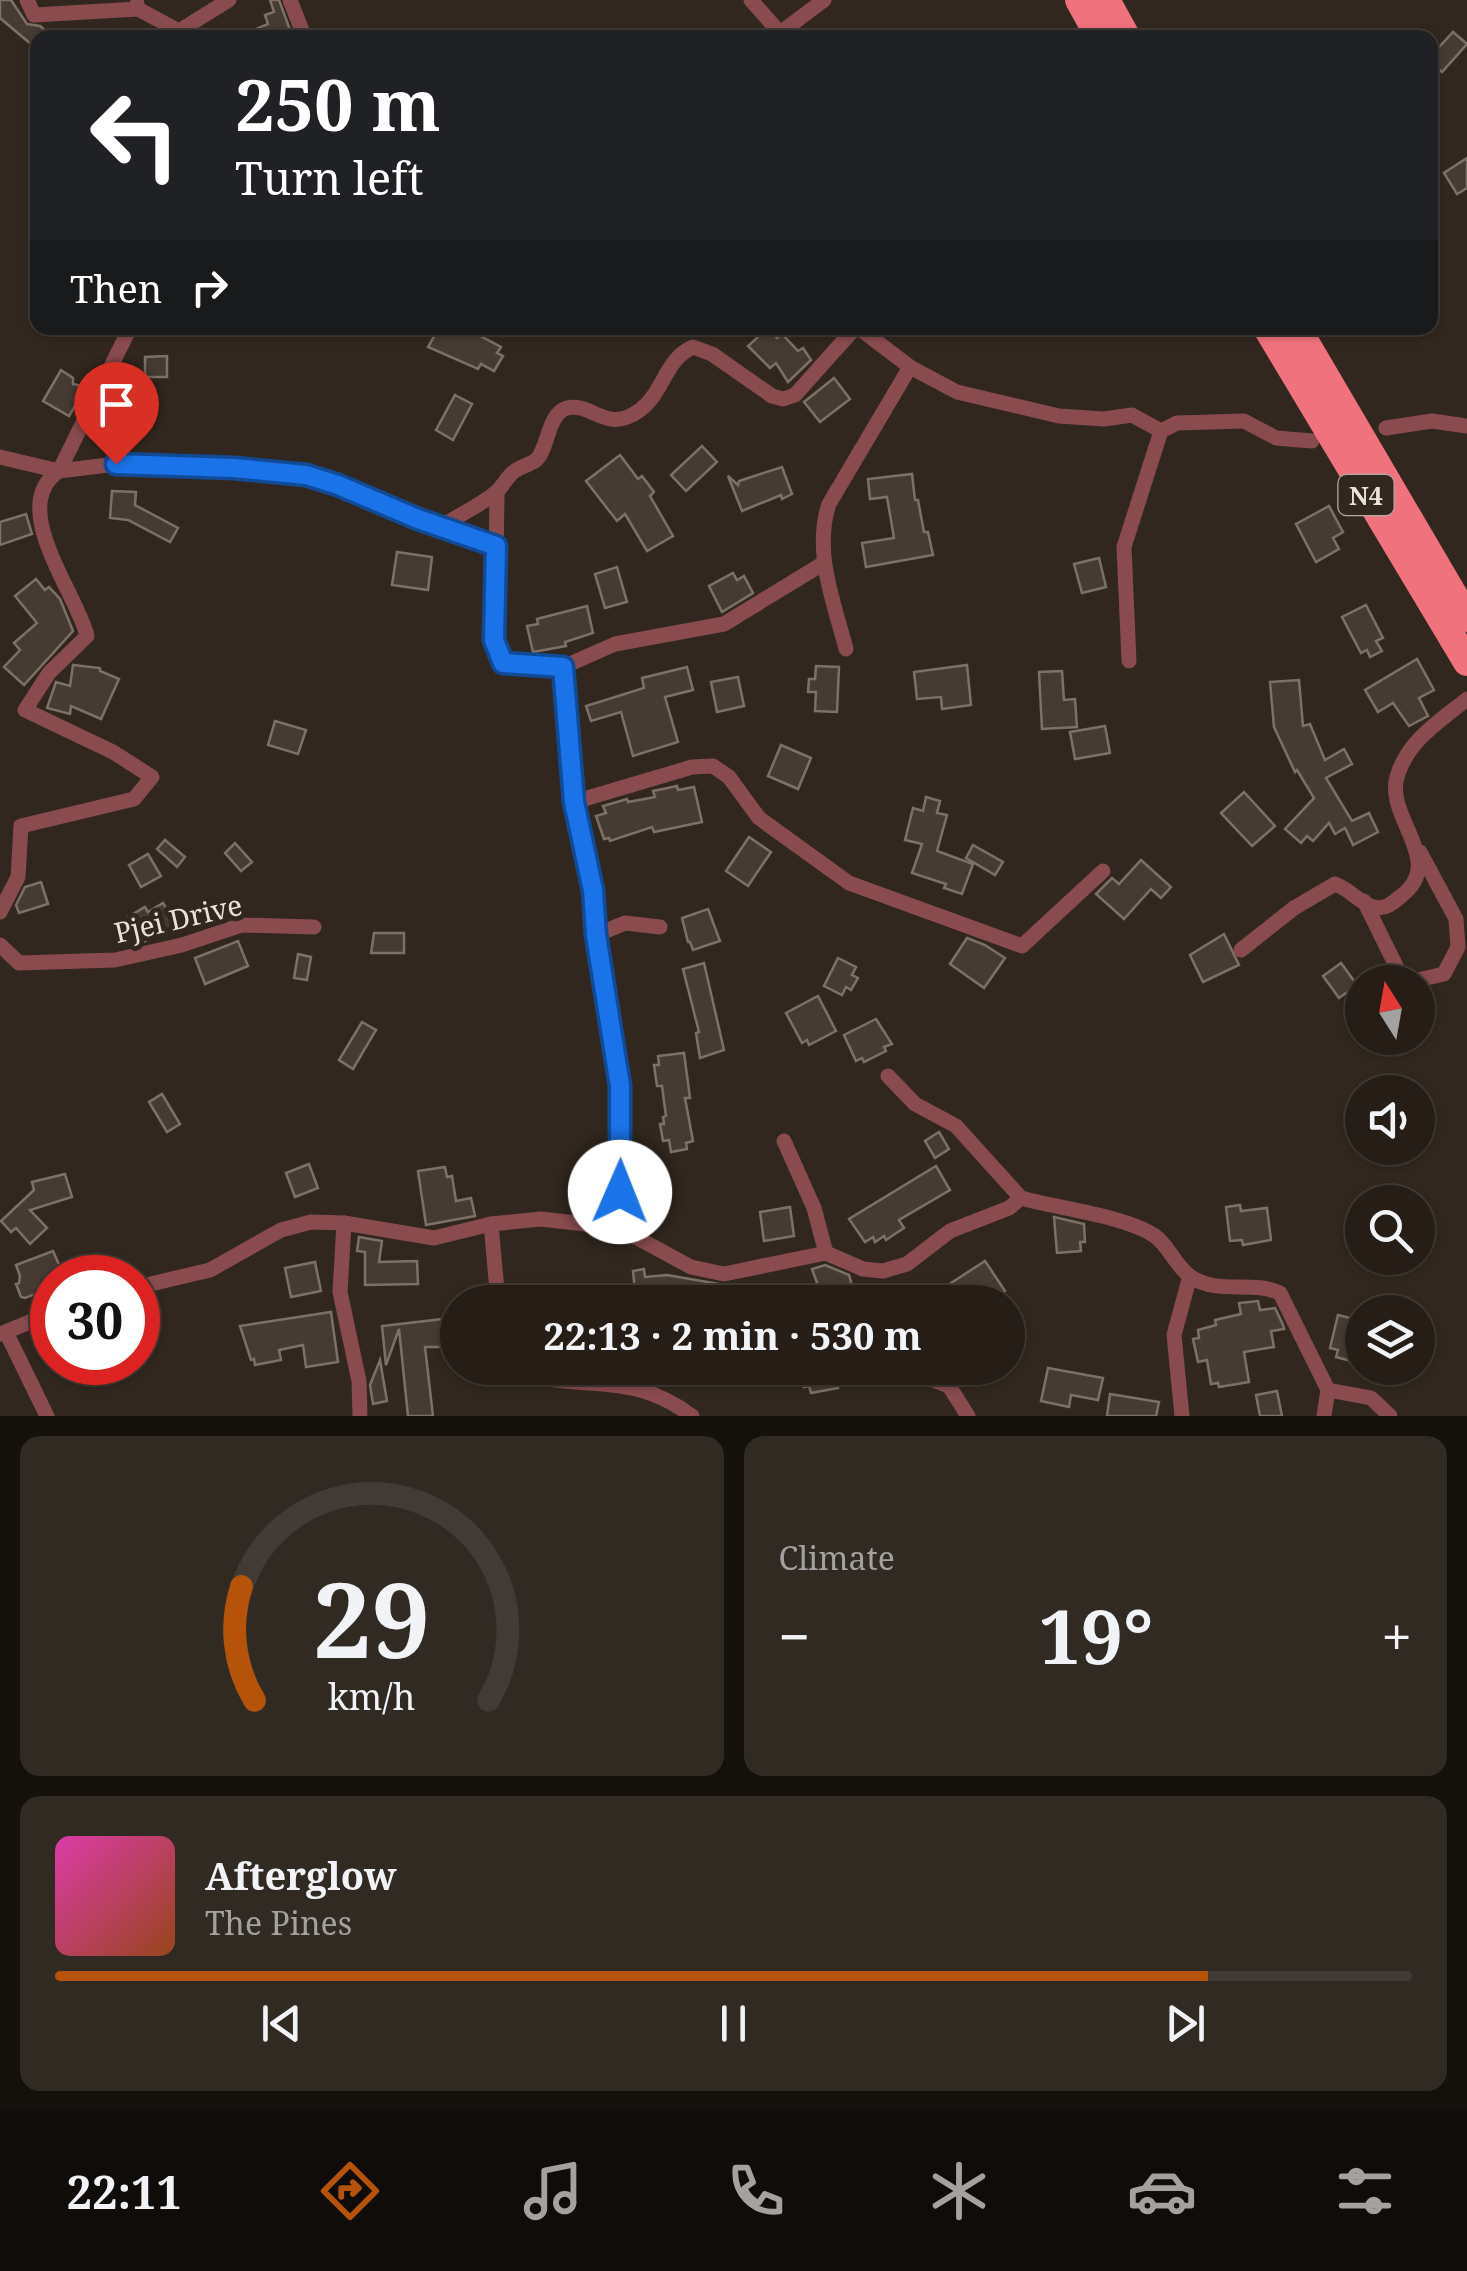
<!DOCTYPE html>
<html lang="en">
<head>
<meta charset="utf-8">
<style>
	body { margin:0; font-family:"Noto Serif",serif; background:#312a23; color:#f1f3f6; height:100vh; display:flex; flex-direction:column; font-size:38px; white-space:nowrap }
	* { box-sizing:border-box; margin:0 }
	p { font-size:32px; color:#a3a2a1 }
	.icon { flex:none; width:55px; height:55px; fill:none; stroke:currentColor; stroke-width:2; stroke-linecap:round; stroke-linejoin:round }
	.map { position:relative; height:1416px; overflow:hidden }
	.panel { display:flex; flex-direction:column; gap:20px; padding:20px; background:#14100c; flex:1 }
	.panel>* { flex:none }
	.guide { position:absolute; left:30px; top:30px; width:1408px; height:305px; border-radius:20px; box-shadow:0 2px 8px #0004,0 0 0 2px #423b35; background:#202124; color:#fff; overflow:hidden }
	.needle { width:65px; rotate:349deg }
	.buttons { position:absolute; left:1345px; top:965px; display:grid; gap:20px }
	.buttons a { display:grid; place-items:center; width:90px; height:90px; border-radius:50%; background:#251d16; box-shadow:0 2px 8px #0004,0 0 0 2px #423b35; font-size:50px }
	.speed { position:absolute; left:30px; top:1255px; display:flex; gap:20px; font-size:50px; font-weight:700; text-align:center }
	.speed>* { display:grid; place-content:center; width:130px; height:130px; border-radius:50%; background:#251d16; box-shadow:0 2px 8px #0004,0 0 0 2px #423b35; line-height:1 }
	.speed .limit { border:15px solid #d22; background:#fff; color:#111 }
	.pin { position:absolute; display:grid; place-items:center; width:85px; height:85px; color:#fff; margin:-102px -42px; border-radius:50% 50% 50% 0; rotate:-45deg; box-shadow:0 0 10px #0007 }
	.pin .icon { rotate:45deg }
	.me { position:absolute; width:110px; margin:-55px; rotate:1deg; stroke-linejoin:round; filter:drop-shadow(0 0 8px #0008) }
	.turn { display:flex; align-items:center; gap:35px; height:210px; padding:0 40px; font-size:45px }
	.turn .icon { width:130px; height:130px; stroke-width:2.5 }
	.turn b { display:block; font-size:70px; line-height:85px }
	.then { display:flex; align-items:center; height:95px; padding:0 40px; background:#0003; gap:20px; font-size:38px }
	.big { font-size:75px; font-weight:700; line-height:1.1 }
	.panel .tile { flex:1; display:flex; flex-direction:column; justify-content:center; gap:15px; min-width:0; padding:0 35px; border-radius:20px; background:#312a23 }
	.panel .dial { align-items:center; gap:0 }
	.dial svg { height:260px; overflow:visible; fill:none; stroke:#423b35; stroke-width:7; stroke-linecap:round; text-anchor:middle }
	.dial text { fill:#f1f3f6; stroke:none }
	.song { display:flex; align-items:center; gap:30px }
	.cover { width:120px; height:120px; border-radius:15px; background:linear-gradient(135deg,hsl(320 70% 55%),hsl(20 70% 35%)) }
	.played { height:10px; border-radius:5px; background:linear-gradient(90deg,#b45309 85%,#423b35 85%) }
	.keys { display:flex; justify-content:space-around; direction:ltr }
	.heat { display:flex; justify-content:space-between; align-items:center; font-size:55px; direction:ltr }
	.panel .tiles { flex:1; display:grid; gap:20px; grid-template-columns:1fr 1fr }
	.tile:last-child { grid-column:span 2 }
	.trip { position:absolute; left:440px; top:1285px; width:585px; height:100px; border-radius:50px; background:#251d16; box-shadow:0 2px 8px #0004,0 0 0 2px #423b35; font-weight:700; line-height:100px; text-align:center }
	.menu { display:flex; height:160px; justify-content:space-around; align-items:center; background:#0f0c09; color:#a3a2a1 }
	.menu .icon { width:70px; height:70px }
	.menu .selected { color:#b45309 }
	.menu b { font-size:45px; color:#f1f3f6 }
	.map>svg:first-child { display:block }
</style>
</head>
<body>
<div class="map">
<svg width="1467" height="1416" viewBox="0 0 1467 1416">
	<rect width="100%" height="100%" fill="#31271e"/>
	<!-- building -->
	<g fill="#463b32" stroke="#7d7167" stroke-width="2.5">
		<polygon points="0,0 11,0 27,24 40,26 54,38 38,38 38,50 0,18"/>
		<polygon points="270,0 279,0 293,38 234,38 268,24 265,15 274,12"/>
		<polygon points="1453,32 1467,44 1442,72 1430,62 1430,57"/>
		<polygon points="1467,158 1467,188 1457,194 1444,173"/>
		<polygon points="439,328 475,328 473,332 501,347 497,353 503,356 494,371 481,364 478,369 428,347"/>
		<polygon points="768,328 777,338 782,334 798,351 803,348 811,360 788,382 776,363 770,368 748,346"/>
		<polygon points="167,356 167,377 145,377 145,357"/>
		<polygon points="61,370 73,378 73,384 87,387 69,416 43,401"/>
		<polygon points="834,378 850,399 820,422 804,402"/>
		<polygon points="116,392 147,399 139,435 119,431 120,427 113,426 114,419 111,418"/>
		<polygon points="455,395 472,404 453,440 436,430"/>
		<polygon points="702,446 717,462 686,491 671,475"/>
		<polygon points="620,455 638,479 642,476 654,492 650,496 673,536 647,551 625,514 617,521 586,481"/>
		<polygon points="782,467 792,494 782,499 781,495 742,511 728,476 738,485 739,481"/>
		<polygon points="912,474 915,500 918,500 924,532 928,532 933,555 866,567 862,543 894,538 887,497 870,499 868,479"/>
		<polygon points="112,491 136,492 135,505 178,528 170,542 128,520 110,518"/>
		<polygon points="1329,506 1343,532 1333,538 1339,549 1316,562 1296,524"/>
		<polygon points="26,514 32,534 0,545 0,522"/>
		<polygon points="397,552 432,557 428,590 392,585"/>
		<polygon points="1099,558 1106,587 1082,593 1074,564"/>
		<polygon points="617,567 627,602 605,608 595,574"/>
		<polygon points="733,573 737,580 744,576 753,593 722,612 709,586"/>
		<polygon points="36,579 45,590 49,587 60,599 73,631 24,685 4,667 20,650 14,643 37,623 15,596"/>
		<polygon points="1366,605 1383,638 1376,641 1382,651 1370,657 1367,650 1361,653 1342,617"/>
		<polygon points="587,606 593,633 565,642 566,646 533,652 527,626 538,624 537,619"/>
		<polygon points="1417,659 1434,690 1419,698 1428,716 1409,726 1393,703 1378,712 1365,690"/>
		<polygon points="73,665 100,668 100,671 119,679 101,719 71,706 70,714 47,708 56,682 70,686"/>
		<polygon points="967,665 971,705 942,709 941,697 917,699 914,672"/>
		<polygon points="816,666 839,667 837,712 815,711 816,692 808,692 809,679 815,679"/>
		<polygon points="687,667 693,690 665,697 678,742 633,756 621,712 591,721 586,706 644,688 642,678"/>
		<polygon points="1062,671 1064,700 1075,699 1077,727 1042,729 1039,672"/>
		<polygon points="738,677 744,706 717,712 711,682"/>
		<polygon points="1299,680 1303,726 1310,724 1325,760 1344,749 1352,764 1326,778 1352,821 1369,813 1378,832 1353,845 1345,828 1335,834 1329,823 1313,841 1307,836 1301,843 1285,829 1314,798 1297,770 1295,772 1274,727 1270,682"/>
		<polygon points="275,721 306,730 298,754 268,745"/>
		<polygon points="1105,726 1110,753 1075,759 1070,732"/>
		<polygon points="781,745 811,758 798,789 768,776"/>
		<polygon points="677,786 678,790 694,787 702,822 654,832 652,827 610,841 609,838 604,839 596,816 606,813 603,806 627,799 628,802 655,797 653,791"/>
		<polygon points="1244,792 1275,826 1252,846 1221,813"/>
		<polygon points="926,797 940,801 937,813 947,815 937,851 973,864 962,894 944,888 946,884 912,873 922,844 905,840 913,808 923,811"/>
		<polygon points="749,837 771,852 748,886 726,871"/>
		<polygon points="165,840 185,857 177,867 157,849"/>
		<polygon points="235,843 252,862 241,871 225,853"/>
		<polygon points="973,845 1003,862 995,875 966,858"/>
		<polygon points="148,854 161,876 141,887 129,865"/>
		<polygon points="1141,860 1171,887 1161,898 1151,889 1124,919 1096,894 1112,878 1119,884"/>
		<polygon points="41,882 48,904 19,913 16,905 25,887"/>
		<polygon points="163,903 177,925 143,942 128,917 145,907 148,912"/>
		<polygon points="708,909 720,941 693,950 690,942 688,942 682,918"/>
		<polygon points="374,933 404,933 404,953 371,953"/>
		<polygon points="1224,934 1239,965 1203,982 1190,955"/>
		<polygon points="967,938 985,945 1005,958 984,988 950,964"/>
		<polygon points="238,941 248,966 205,984 195,958"/>
		<polygon points="298,954 311,957 307,980 294,978"/>
		<polygon points="838,958 856,967 852,975 858,978 851,990 846,987 842,995 824,986"/>
		<polygon points="704,963 724,1050 700,1058 696,1033 699,1032 683,969"/>
		<polygon points="1341,963 1357,985 1339,998 1323,976"/>
		<polygon points="818,996 836,1031 809,1045 807,1040 802,1043 786,1013"/>
		<polygon points="876,1019 892,1044 884,1047 886,1051 864,1062 862,1058 856,1061 844,1035"/>
		<polygon points="362,1022 376,1030 353,1069 339,1060"/>
		<polygon points="684,1053 690,1098 685,1098 693,1141 686,1143 687,1149 671,1152 669,1140 663,1141 660,1124 664,1124 663,1117 666,1116 662,1086 657,1086 654,1065 659,1065 658,1056"/>
		<polygon points="162,1094 180,1124 167,1132 149,1102"/>
		<polygon points="939,1132 949,1149 935,1158 925,1141"/>
		<polygon points="309,1164 318,1188 295,1197 286,1173"/>
		<polygon points="936,1166 950,1190 899,1220 904,1228 886,1240 884,1236 875,1242 873,1237 865,1242 849,1219"/>
		<polygon points="445,1167 447,1177 452,1176 456,1201 471,1198 475,1216 426,1225 418,1171"/>
		<polygon points="65,1174 72,1197 30,1210 47,1228 30,1244 16,1228 11,1232 1,1221 34,1190 32,1182"/>
		<polygon points="1240,1205 1241,1211 1267,1208 1271,1240 1243,1245 1242,1240 1230,1241 1226,1207"/>
		<polygon points="790,1207 794,1236 764,1241 760,1212"/>
		<polygon points="1054,1217 1084,1224 1085,1242 1080,1242 1081,1251 1057,1253"/>
		<polygon points="359,1237 382,1241 379,1262 417,1261 418,1284 365,1285 365,1252 357,1251"/>
		<polygon points="53,1251 65,1278 52,1278 52,1288 25,1298 21,1297 16,1284 19,1283 20,1276 16,1265"/>
		<polygon points="985,1261 1005,1291 988,1302 950,1302 944,1294 954,1287 951,1283"/>
		<polygon points="315,1262 321,1291 291,1297 285,1268"/>
		<polygon points="825,1265 849,1275 851,1282 846,1295 824,1302 812,1269"/>
		<polygon points="644,1269 645,1277 667,1275 725,1285 725,1302 676,1302 676,1299 636,1302 633,1271"/>
		<polygon points="1258,1301 1260,1310 1275,1308 1283,1325 1284,1329 1271,1331 1274,1347 1244,1352 1249,1382 1219,1387 1218,1383 1211,1384 1207,1360 1198,1362 1193,1339 1199,1338 1198,1330 1216,1325 1215,1320 1241,1314 1239,1303"/>
		<polygon points="331,1312 338,1362 306,1367 303,1345 279,1350 281,1360 255,1365 254,1359 251,1360 240,1326"/>
		<polygon points="1338,1315 1362,1321 1362,1356 1357,1355 1355,1362 1336,1357 1338,1350 1330,1348"/>
		<polygon points="443,1319 443,1347 425,1347 433,1416 408,1416 399,1329 386,1365 382,1326"/>
		<polygon points="52,1325 52,1355 50,1351 42,1354 34,1332"/>
		<polygon points="380,1360 387,1401 373,1404 370,1385"/>
		<polygon points="809,1368 833,1368 838,1388 811,1393 809,1386 804,1387 800,1369"/>
		<polygon points="1048,1368 1103,1378 1098,1400 1071,1395 1069,1407 1041,1401"/>
		<polygon points="1277,1391 1282,1416 1260,1416 1256,1395"/>
		<polygon points="1110,1394 1159,1402 1156,1416 1107,1416"/>
	</g>
	<g fill="none" stroke-linecap="round" stroke-linejoin="round">
		<!-- minor -->
		<g stroke="#894b4e" stroke-width="15">
			<polyline points="27,0 34,15 138,9"/>
			<polyline points="290,0 305,38"/>
			<polyline points="751,0 780,33 778,38"/>
			<polyline points="137,4 138,9 179,31"/>
			<polyline points="780,33 824,0"/>
			<polyline points="175,38 179,31 229,0"/>
			<polyline points="859,328 910,367 957,392 1059,416 1104,419 1132,415 1161,431 1124,547 1129,661"/>
			<polyline points="1386,428 1432,421 1467,426"/>
			<polyline points="1161,431 1177,423 1244,421 1276,438 1312,441"/>
			<polyline points="0,457 59,471 130,328"/>
			<polyline points="497,492 495,640 503,663 563,667 615,644 724,624 824,563"/>
			<polyline points="442,526 496,545"/>
			<path d="M846,649c-12,-47 -33,-97 -17,-145l81,-137"/>
			<polyline points="563,667 574,802 593,890 596,935 620,1086 619,1228"/>
			<polyline points="574,802 692,767 713,766 729,777 759,818 849,883 1022,946 1103,871"/>
			<polyline points="1364,901 1404,982"/>
			<path d="M0,912l18,-35 3,-51 113,-27 18,-22 -39,-25 -88,-42 24,-37 38,-37c-9,-41 -81,-130 -28,-165l57,-7 163,7 60,14 33,17 70,24c17,-11 37,-20 53,-33 8,-6 12,-17 20,-22 6,-5 15,-6 21,-11 13,-12 11,-46 31,-52 26,-6 39,27 73,2 24,-18 25,-51 53,-63l19,7 60,42 11,3 12,-4 60,-67"/>
			<polyline points="596,935 625,923 660,927"/>
			<polyline points="0,945 19,963 115,960 182,945 242,925 314,927"/>
			<path d="M1241,950l53,-42 41,-24c15,5 25,20 39,23 11,3 19,-4 27,-11 46,-34 -16,-79 -4,-119 10,-36 43,-56 70,-78"/>
			<polyline points="1409,982 1444,974 1458,947 1456,919 1420,852"/>
			<polyline points="888,1076 915,1104 956,1126 1021,1198"/>
			<polyline points="784,1141 814,1208 826,1253"/>
			<polyline points="344,1223 340,1292 359,1381 360,1416"/>
			<polyline points="491,1224 498,1302"/>
			<path d="M138,1287l72,-17 71,-40 30,-8 33,1 90,15 57,-14 50,-5 78,9 72,39 33,7 102,-21 37,16 20,2 24,-7 43,-33 59,-23 12,-10c35,10 105,18 134,38 14,10 21,31 36,41 27,18 61,3 89,16l48,97 43,8 19,18"/>
			<polyline points="857,1292 857,1302"/>
			<polyline points="6,1332 47,1416"/>
			<polyline points="0,1334 52,1313"/>
			<path d="M535,1368l7,10c61,10 96,-2 150,38"/>
			<polyline points="901,1368 949,1386 968,1416"/>
			<polyline points="1182,1416 1174,1335 1190,1276"/>
			<polyline points="1324,1416 1328,1390"/>
		</g>
		<!-- trunk -->
		<g stroke="#f0727c" stroke-width="28">
			<polyline points="1079,0 1100,38"/>
			<polyline points="1106,0 1127,38"/>
			<polyline points="1267,328 1467,662"/>
			<polyline points="1297,328 1467,618"/>
		</g>
	</g>
	<g fill="none" stroke-linecap="round" stroke-linejoin="round">
		<!-- route casing -->
		<g stroke="#114b97" stroke-width="25">
			<polyline id="route" points="116,464 234,468 306,475 338,485 418,519 496,546 494,640 503,663 563,667 574,802 593,890 596,935 620,1086 620,1192"/>
		</g>
		<!-- route -->
		<use href="#route" stroke="#1a73e8" stroke-width="18"/>
	</g>
	<g text-anchor="middle" dominant-baseline="central" stroke-width="10" stroke-linejoin="round" paint-order="stroke">
		<!-- shield labels -->
		<rect fill="#31271e" stroke="#b2aba4" stroke-width="2.5" x="1338.5" y="475" width="55" height="40" rx="8"/>
		<g font-size="25" font-weight="bold" fill="#eae3dd">
			<text x="1366" y="495">N4</text>
		</g>
		<!-- street labels -->
		<g font-size="28" fill="#eae3dd" stroke="#31271e">
			<text transform="translate(178 918) rotate(-13)">Pjei Drive</text>
		</g>
	</g>
</svg>
<div class="buttons">
<a><svg class="needle" viewBox="-14 -14 28 28"><path d="M0-13l5 13h-10z" fill="#e53935"/><path d="M0 13l5-13h-10z" fill="#a3a2a1"/></svg></a>
<a><svg class="icon" aria-label="sound" viewBox="0 0 24 24"><path d="M4 9h4l5-4v14l-5-4H4zM17 9q2 3 0 6"/></svg></a>
<a><svg class="icon" aria-label="search" viewBox="0 0 24 24"><circle cx="10" cy="10" r="6"/><path d="M15 15l6 6"/></svg></a>
<a><svg class="icon" aria-label="layers" viewBox="0 0 24 24"><path d="M12 4l9 5-9 5-9-5zM3 14l9 5 9-5"/></svg></a>
</div>
<div class="speed"><div class="limit">30</div></div>
<div class="pin" style="left:116px;top:464px;background:#d93025"><svg class="icon" aria-label="arrive" viewBox="0 0 24 24"><path d="M6 21V4h12l-3 4 3 4H6"/></svg></div>
<svg class="me" style="left:620px;top:1192px" viewBox="-20 -20 40 40"><circle r="19" fill="#fff"/><path d="M0-13L10 11 0 6-10 11z" fill="#1a73e8"/></svg>
<div class="trip">22:13 · 2 min · 530 m</div>
<div class="guide">
<div class="turn"><svg class="icon" aria-label="left" viewBox="0 0 24 24"><path d="M17 20v-9H6M10 6l-5 5 5 5"/></svg><div><b>250 m</b>Turn left</div></div>
<div class="then">Then<svg class="icon" aria-label="right" viewBox="0 0 24 24"><path d="M7 20v-9h11M14 6l5 5-5 5"/></svg></div>
</div>
</div>
<section class="panel">
<div class="tiles">
<div class="tile dial"><svg viewBox="0 0 100 80">
<path d="M14 69A42 42 0 1 1 86 69"/>
<path d="M14 69A42 42 0 0 1 10 34" stroke="#b45309"/>
<text x="50" y="56" font-size="32" font-weight="700">29</text>
<text x="50" y="72" font-size="11">km/h</text>
</svg></div>
<div class="tile"><p>Climate</p>
<div class="heat"><a>−</a><b class="big">19°</b><a>+</a></div>
</div>
<div class="tile">
<div class="song"><i class="cover"></i><div><b>Afterglow</b><p>The Pines</p></div></div>
<div class="played"></div>
<div class="keys"><svg class="icon" aria-label="previous" viewBox="0 0 24 24"><path d="M18 5L8 12l10 7zM5 5v14"/></svg><svg class="icon" aria-label="pause" viewBox="0 0 24 24"><path d="M8 5v14M16 5v14"/></svg><svg class="icon" aria-label="next" viewBox="0 0 24 24"><path d="M6 5l10 7-10 7zM19 5v14"/></svg></div>
</div>
</div>
</section>
<nav class="menu">
<b>22:11</b>
<svg class="icon selected" aria-label="directions" viewBox="0 0 24 24"><path d="M12 3l9 9-9 9-9-9zM9 14v-3h6M13 9l2 2-2 2"/></svg>
<svg class="icon" aria-label="music" viewBox="0 0 24 24"><path d="M9 18V5l10-2v13"/><circle cx="6" cy="18" r="3"/><circle cx="16" cy="16" r="3"/></svg>
<svg class="icon" aria-label="phone" viewBox="0 0 24 24"><path d="M5 4h4l2 5-3 2q2 4 5 5l2-3 5 2v4C11 20 4 13 5 4z"/></svg>
<svg class="icon" aria-label="climate" viewBox="0 0 24 24"><path d="M12 3v18M4 7l16 10M4 17L20 7"/></svg>
<svg class="icon" aria-label="car" viewBox="0 0 24 24"><path d="M5 17H2v-5l4-1 3-4h7l3 4 3 1v5h-3M9 17h6M6 11h13"/><circle cx="7" cy="17" r="2"/><circle cx="17" cy="17" r="2"/></svg>
<svg class="icon" aria-label="filters" viewBox="0 0 24 24"><path d="M4 7h16M4 17h16"/><circle cx="9" cy="7" r="2"/><circle cx="15" cy="17" r="2"/></svg>
</nav>
</body>
</html>
